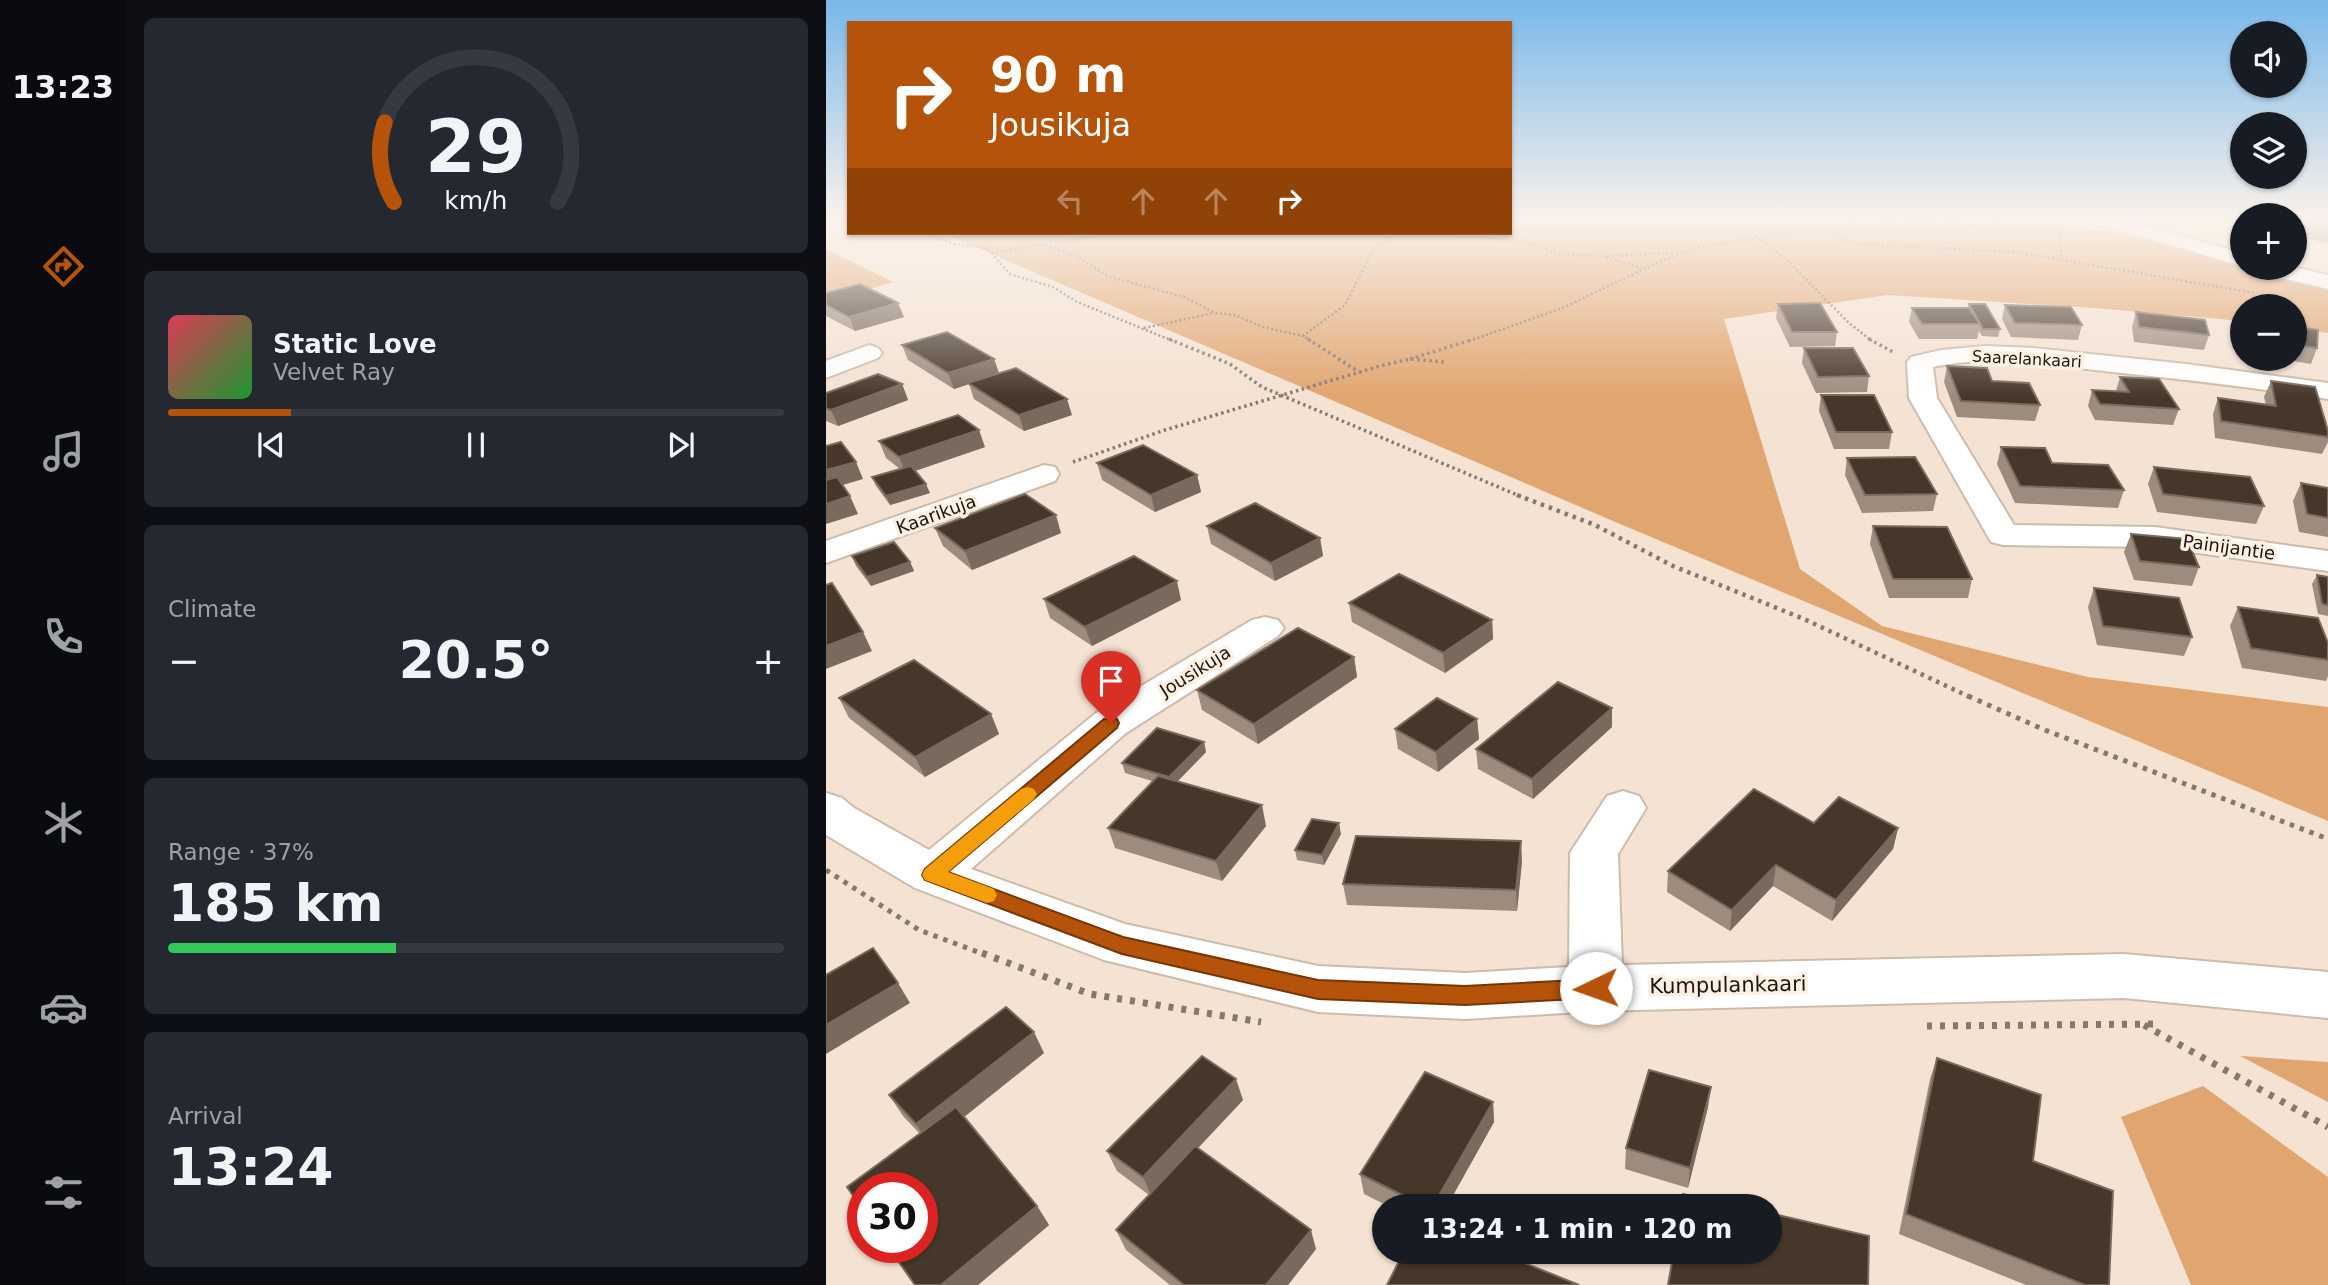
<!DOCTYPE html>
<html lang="en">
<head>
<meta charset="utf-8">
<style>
	body { margin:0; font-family:"DejaVu Sans",sans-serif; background:#242831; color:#f1f3f6; height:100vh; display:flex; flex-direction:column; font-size:26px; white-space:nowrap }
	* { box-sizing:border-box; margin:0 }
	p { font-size:23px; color:#9ea1a6 }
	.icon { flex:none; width:38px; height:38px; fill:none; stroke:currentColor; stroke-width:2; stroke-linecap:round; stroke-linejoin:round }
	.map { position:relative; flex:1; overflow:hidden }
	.sheet { display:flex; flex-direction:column; gap:18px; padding:18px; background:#0d0f14; width:700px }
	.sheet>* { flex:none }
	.banner { position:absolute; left:21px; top:21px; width:665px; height:214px; border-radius:0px; box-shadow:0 2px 5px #0004; background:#b45309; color:#fff; overflow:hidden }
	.fabs { position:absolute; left:1404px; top:21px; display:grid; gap:14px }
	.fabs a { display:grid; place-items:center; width:77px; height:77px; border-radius:50%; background:#171b24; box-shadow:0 2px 5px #0004; font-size:35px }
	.speed { position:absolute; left:21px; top:1172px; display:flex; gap:14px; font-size:35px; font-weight:700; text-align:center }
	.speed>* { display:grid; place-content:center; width:91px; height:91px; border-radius:50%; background:#171b24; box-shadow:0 2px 5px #0004; line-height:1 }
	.speed .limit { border:10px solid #d22; background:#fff; color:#111 }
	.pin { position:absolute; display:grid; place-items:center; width:60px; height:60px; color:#fff; margin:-72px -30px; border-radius:50% 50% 50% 0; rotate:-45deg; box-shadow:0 0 7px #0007 }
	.pin .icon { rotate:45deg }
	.me { position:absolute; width:77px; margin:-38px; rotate:267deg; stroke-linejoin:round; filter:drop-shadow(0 0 5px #0008) }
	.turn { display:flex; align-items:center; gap:24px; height:147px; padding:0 28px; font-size:32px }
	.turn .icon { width:91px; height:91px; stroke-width:2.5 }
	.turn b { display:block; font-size:49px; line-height:60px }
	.lanes { display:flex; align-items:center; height:66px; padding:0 28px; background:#0003; justify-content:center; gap:35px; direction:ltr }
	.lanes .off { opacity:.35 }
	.big { font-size:52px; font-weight:600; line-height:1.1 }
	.sheet .card { flex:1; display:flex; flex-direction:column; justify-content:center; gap:10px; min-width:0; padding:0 24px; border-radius:10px; background:#242831 }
	.sheet .dial { align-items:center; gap:0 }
	.dial svg { height:182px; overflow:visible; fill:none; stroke:#363941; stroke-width:7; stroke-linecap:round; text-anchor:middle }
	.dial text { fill:#f1f3f6; stroke:none }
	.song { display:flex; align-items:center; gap:21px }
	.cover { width:84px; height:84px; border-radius:10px; background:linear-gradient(135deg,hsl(350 70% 55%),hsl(130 70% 35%)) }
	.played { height:7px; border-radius:4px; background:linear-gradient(90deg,#b45309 20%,#363941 20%) }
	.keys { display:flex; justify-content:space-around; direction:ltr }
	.heat { display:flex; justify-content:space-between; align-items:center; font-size:38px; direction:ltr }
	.charge { height:10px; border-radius:5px; background:linear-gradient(90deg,#34c759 37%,#363941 0) }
	.trip { position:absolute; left:546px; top:1194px; width:410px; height:70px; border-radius:35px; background:#171b24; box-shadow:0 2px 5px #0004; font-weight:600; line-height:70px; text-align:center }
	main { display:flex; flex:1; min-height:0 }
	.dock { display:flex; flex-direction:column; width:126px; justify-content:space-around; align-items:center; background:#090b0e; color:#9ea1a6 }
	.dock .icon { width:49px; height:49px }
	.dock .current { color:#b45309 }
	.dock b { font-size:32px; color:#f1f3f6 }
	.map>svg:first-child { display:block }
</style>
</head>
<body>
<main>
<nav class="dock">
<b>13:23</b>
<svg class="icon current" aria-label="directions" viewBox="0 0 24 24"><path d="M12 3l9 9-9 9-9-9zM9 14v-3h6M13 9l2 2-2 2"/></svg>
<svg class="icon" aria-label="music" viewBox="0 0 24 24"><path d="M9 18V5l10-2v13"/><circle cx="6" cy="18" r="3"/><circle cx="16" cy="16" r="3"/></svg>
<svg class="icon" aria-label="phone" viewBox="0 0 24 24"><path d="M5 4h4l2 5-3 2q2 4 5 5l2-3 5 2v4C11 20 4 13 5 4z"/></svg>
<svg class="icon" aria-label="climate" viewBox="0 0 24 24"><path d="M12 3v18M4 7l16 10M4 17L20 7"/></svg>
<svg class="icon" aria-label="car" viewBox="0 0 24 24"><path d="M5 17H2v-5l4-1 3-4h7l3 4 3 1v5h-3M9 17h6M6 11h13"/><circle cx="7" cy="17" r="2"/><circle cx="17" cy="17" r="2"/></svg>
<svg class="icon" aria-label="filters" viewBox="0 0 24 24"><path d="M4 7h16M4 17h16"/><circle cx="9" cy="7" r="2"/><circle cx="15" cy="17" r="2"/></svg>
</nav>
<section class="sheet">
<div class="card dial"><svg viewBox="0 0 100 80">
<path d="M14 69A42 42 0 1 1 86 69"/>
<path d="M14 69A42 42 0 0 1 10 34" stroke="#b45309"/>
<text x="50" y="56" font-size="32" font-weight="700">29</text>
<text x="50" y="72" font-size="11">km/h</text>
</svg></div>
<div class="card">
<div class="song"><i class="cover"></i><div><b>Static Love</b><p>Velvet Ray</p></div></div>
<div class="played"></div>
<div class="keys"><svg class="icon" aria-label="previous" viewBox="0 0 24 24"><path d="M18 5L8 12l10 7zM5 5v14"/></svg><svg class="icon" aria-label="pause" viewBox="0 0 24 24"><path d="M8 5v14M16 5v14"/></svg><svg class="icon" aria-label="next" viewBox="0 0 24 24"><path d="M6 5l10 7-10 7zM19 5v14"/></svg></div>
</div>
<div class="card"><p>Climate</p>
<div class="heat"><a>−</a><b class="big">20.5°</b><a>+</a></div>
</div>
<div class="card"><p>Range · 37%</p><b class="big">185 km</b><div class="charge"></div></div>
<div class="card"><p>Arrival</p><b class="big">13:24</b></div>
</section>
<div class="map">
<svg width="1502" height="1285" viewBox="0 0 1502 1285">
	<rect width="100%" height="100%" fill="#f4e2d2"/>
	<!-- forest -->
	<g fill="#e1a570">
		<polygon points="684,218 1160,218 1294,233 1502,290 1502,333 1468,328 1468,306 1416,306 1416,321 1269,308 1062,295 898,319 974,569 1056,626 1262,677 1502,707 1502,821 794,524 117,233 684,233"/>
		<polygon points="0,249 67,282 0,302"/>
		<polygon points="1414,1056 1502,1062 1502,1102"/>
		<polygon points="1377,1086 1502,1177 1502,1285 1365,1285 1295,1117"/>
	</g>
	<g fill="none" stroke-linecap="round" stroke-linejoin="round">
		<!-- minor casing -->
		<g stroke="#cdbbab" stroke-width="4">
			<g id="minor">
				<polygon points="1255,218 1292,218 1416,253 1416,266 1304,233 1257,222"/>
				<polygon points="1468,267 1502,275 1502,289 1435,273 1432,268"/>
				<polygon points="43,345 52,348 56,353 52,358 0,378 0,361"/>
				<path d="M1160,346l47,2 153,16 142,19v16c-74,-12 -149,-20 -224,-28 -55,-6 -115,-17 -171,-4l4,31 77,127 141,2 173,24v20l-173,-24 -152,-2 -12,-3 -82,-144 -2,-36 4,-5 30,-7z"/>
				<polygon points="218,465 229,467 233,474 229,481 0,563 0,541"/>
				<polygon points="439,617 452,620 458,628 452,636 300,733 145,869 299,924 492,966 639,973 743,967 744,853 781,796 797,791 813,796 820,808 792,854 796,965 1298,954 1502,972 1502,1018 1298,998 770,1011 639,1019 492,1012 278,960 89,888 0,835 0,793 16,798 28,808 103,850 270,713 426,620"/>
			</g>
		</g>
		<!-- path-far4 -->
		<g stroke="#85786e" stroke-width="2.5" stroke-dasharray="2 2.5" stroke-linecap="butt">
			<polyline points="908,218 960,259 1023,323 1046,341"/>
			<polyline points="1234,223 1235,259"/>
			<polyline points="1002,228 1016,239 1031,244 1189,252 1429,293"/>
			<polyline points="98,233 128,244 161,248 184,274 227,287 251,302 347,341"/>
			<polyline points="600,233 697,241 734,254 775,256 848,253"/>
			<polyline points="215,244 250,256 281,276 358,297 389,313 408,315 437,327 477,336"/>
			<polyline points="166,253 286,233"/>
			<polyline points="780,257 818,269"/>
			<polyline points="318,328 388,313"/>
			<polyline points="485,341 477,336 519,305 546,251 572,233"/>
			<polyline points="643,341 739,307 830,263 873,247 1018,224 1119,222 1151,225 1210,218"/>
		</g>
		<!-- path-far3 -->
		<g stroke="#85786e" stroke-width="3.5" stroke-dasharray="2.5 3.5" stroke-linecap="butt">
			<polyline points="343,339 404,364 436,387 696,497"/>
			<polyline points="482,339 533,372"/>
			<polyline points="1043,339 1067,352"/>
			<polyline points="584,359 648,339"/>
			<polyline points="247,462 339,430 554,366 584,359 619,362"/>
		</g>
		<!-- path-far2 -->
		<polyline stroke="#85786e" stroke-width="4.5" stroke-dasharray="3.5 5" stroke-linecap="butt" points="691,495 769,525 847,566 978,619 1146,698"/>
		<!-- path-far1 -->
		<g stroke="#85786e" stroke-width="5" stroke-dasharray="4.5 6" stroke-linecap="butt">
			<polyline points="1142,696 1219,730 1502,839"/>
			<polyline points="0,870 93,930 160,955"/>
		</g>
		<!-- path -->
		<g stroke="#85786e" stroke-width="7" stroke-dasharray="5 8" stroke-linecap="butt">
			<polyline points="156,953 264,994 435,1022"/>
			<polyline points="1318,1025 1502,1127"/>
			<polyline points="1101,1026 1330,1024"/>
		</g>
		<!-- minor -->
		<use href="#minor" fill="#fff" fill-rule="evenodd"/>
	</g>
	<!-- wall -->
	<g fill="#9d8c7e">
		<polygon points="1401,218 1416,218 1416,224 1400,221"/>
		<polygon points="1468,218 1502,218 1502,243 1468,236"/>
		<polygon points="0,293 78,317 29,331 0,316"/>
		<polygon points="952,304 1011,332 1009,346 964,347 950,318"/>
		<polygon points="1143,304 1174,329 1172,337 1156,336 1153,331 1151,339 1093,339 1083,322 1086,308 1142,308"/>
		<polygon points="1179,305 1256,325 1252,340 1185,337 1176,319"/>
		<polygon points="1310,312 1383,335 1378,350 1308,342 1306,327"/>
		<polygon points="1468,326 1491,348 1485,364 1456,359 1468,359"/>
		<polygon points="76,345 168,359 173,373 246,415 198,431 148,399 143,384 128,389 82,360"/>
		<polygon points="978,348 1043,376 1041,392 990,393 976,363"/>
		<polygon points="1121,366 1166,381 1214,405 1209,421 1131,417 1118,382"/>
		<polygon points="1294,377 1353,409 1347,425 1269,420 1262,406 1266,390 1290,391"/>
		<polygon points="1445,381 1502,431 1502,442 1496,454 1389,438 1387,414 1392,398 1440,405 1438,397"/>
		<polygon points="76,384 82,400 12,426 0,421 0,393"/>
		<polygon points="995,395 1066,432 1063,449 1008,449 993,411"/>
		<polygon points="53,441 159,447 89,471 104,493 64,505 50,486 46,477 74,469 60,458"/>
		<polygon points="1175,447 1226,463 1298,490 1292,508 1189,503 1171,464"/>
		<polygon points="1021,458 1111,494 1107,511 1036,513 1019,475"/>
		<polygon points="271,463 371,475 375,492 329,512 276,480"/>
		<polygon points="1328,467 1438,506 1430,524 1331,512 1322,484"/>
		<polygon points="1475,483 1502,488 1502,537 1473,532 1467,501"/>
		<polygon points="381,526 494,538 497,556 449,581 385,544"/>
		<polygon points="1047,526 1146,579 1142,598 1063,598 1044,544"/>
		<polygon points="109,528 235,533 146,570 117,546"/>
		<polygon points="1305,534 1373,567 1366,586 1308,580 1298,552"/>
		<polygon points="26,556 84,562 88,571 45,586 30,566"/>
		<polygon points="1491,575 1502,577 1502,616 1492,614 1486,584"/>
		<polygon points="1268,588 1366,637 1358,656 1271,645 1262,607"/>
		<polygon points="218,599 355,600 266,646 224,618"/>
		<polygon points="523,603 666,620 667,639 619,673 526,622"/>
		<polygon points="1412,607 1502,643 1502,676 1500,681 1416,668 1404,626"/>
		<polygon points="528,657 531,677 432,744 376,710 371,690"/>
		<polygon points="13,698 165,714 173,734 99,777 23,718"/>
		<polygon points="786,708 786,727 707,799 652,769 650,749"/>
		<polygon points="651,719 653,739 612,772 572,749 569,729"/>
		<polygon points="378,742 380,752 352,781 440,826 396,881 289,848 282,828 326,781 299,773 296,763"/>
		<polygon points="988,823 1072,828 1067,849 1006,921 947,886 904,931 841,892 842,871"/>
		<polygon points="515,834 498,865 471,860 469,850"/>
		<polygon points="696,861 691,911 521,905 517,884"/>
		<polygon points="218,1053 138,1117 211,1206 223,1225 152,1285 89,1285 94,1134 77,1116 63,1095"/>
		<polygon points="1111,1058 1207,1161 1283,1285 1200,1285 1073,1234 1104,1079"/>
		<polygon points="417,1100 372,1148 490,1249 462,1285 344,1285 300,1250 290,1230 323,1195 291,1171 281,1151"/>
		<polygon points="667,1102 668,1122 621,1206 562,1206 538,1194 534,1174"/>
		<polygon points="882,1107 862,1188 799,1169 800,1148"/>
	</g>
	<!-- shaded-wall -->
	<g fill="#7a6a5d">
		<polygon points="72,303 78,317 29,331 23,317"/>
		<polygon points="168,359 173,374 128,389 122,373"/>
		<polygon points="76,384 82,400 12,426 5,410"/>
		<polygon points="241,399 246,415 198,431 193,415"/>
		<polygon points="153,430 159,447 80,474 73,457"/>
		<polygon points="30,462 37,479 0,490 0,470"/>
		<polygon points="371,475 375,492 329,512 325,495"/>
		<polygon points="100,484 104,493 64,505 60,496"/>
		<polygon points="24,496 32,514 0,524 0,504"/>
		<polygon points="230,515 235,533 146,570 139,551"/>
		<polygon points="494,538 497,556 449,581 445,563"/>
		<polygon points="84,562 88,571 45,586 41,577"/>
		<polygon points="351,581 355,600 266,646 259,627"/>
		<polygon points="666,620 667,639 619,673 617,653"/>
		<polygon points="37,632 46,651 0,669 0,646"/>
		<polygon points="528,657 531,677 432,744 428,724"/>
		<polygon points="786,708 786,727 707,799 706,779"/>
		<polygon points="165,714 173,734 99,777 89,757"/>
		<polygon points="651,719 653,739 612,772 610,752"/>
		<polygon points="378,742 380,752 346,787 343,777"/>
		<polygon points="436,805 440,826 396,881 390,861"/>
		<polygon points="513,823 515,834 498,865 496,855"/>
		<polygon points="1072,828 1067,849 1006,921 1010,900"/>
		<polygon points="695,841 696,861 691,911 690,890"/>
		<polygon points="950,865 947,886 904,931 906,910"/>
		<polygon points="72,983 84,1003 0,1054 0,1025"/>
		<polygon points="208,1032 218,1053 103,1145 90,1124"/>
		<polygon points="410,1079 417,1100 326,1197 317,1177"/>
		<polygon points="885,1087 882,1107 862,1188 864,1168"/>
		<polygon points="667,1102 668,1122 621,1206 607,1206"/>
		<polygon points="211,1206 223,1225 152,1285 115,1285"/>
		<polygon points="485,1230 490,1249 462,1285 440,1285"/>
	</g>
	<!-- building -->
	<g fill="#46372b" stroke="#7a6a5d" stroke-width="2">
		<polygon points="34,284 72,303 23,317 0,305 0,293"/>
		<polygon points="994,303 1011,332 966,332 952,304"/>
		<polygon points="1143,304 1159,304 1174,329 1157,329"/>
		<polygon points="1179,305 1245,307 1256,325 1189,323"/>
		<polygon points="1086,308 1143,308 1154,324 1096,324"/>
		<polygon points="1310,312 1379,320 1383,335 1313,327"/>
		<polygon points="1468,326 1492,330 1491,348 1468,345"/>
		<polygon points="121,332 168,359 122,373 76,345"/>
		<polygon points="978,348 1027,348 1043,376 992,377"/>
		<polygon points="1121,366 1161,368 1166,381 1203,383 1214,405 1135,401"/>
		<polygon points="190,368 241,399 193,415 142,383"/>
		<polygon points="52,374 76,384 5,410 0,408 0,393"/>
		<polygon points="1294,377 1333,379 1353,409 1274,404 1266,390 1303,392"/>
		<polygon points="1445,381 1489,387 1502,431 1502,437 1395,421 1392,398 1450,406"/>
		<polygon points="995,395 1048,395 1066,432 1010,432"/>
		<polygon points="132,415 153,430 73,457 53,441"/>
		<polygon points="15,442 30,462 0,470 0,446"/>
		<polygon points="317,445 371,475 325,495 271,463"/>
		<polygon points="1175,447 1219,448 1226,463 1282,465 1298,490 1194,486"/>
		<polygon points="1089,457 1111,494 1039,495 1021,458"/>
		<polygon points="85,466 100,484 60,496 46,477"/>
		<polygon points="1328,467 1424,477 1438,506 1337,494"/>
		<polygon points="11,477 24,496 0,504 0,480"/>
		<polygon points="1475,483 1502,488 1502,518 1481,514"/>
		<polygon points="199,494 230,515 139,551 109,528"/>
		<polygon points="429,503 494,538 445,563 381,526"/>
		<polygon points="1047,526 1121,527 1146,579 1067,579"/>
		<polygon points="1305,534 1361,539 1373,567 1314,561"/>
		<polygon points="68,542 84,562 41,577 26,556"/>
		<polygon points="308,556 351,581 259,627 218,599"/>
		<polygon points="573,574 666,620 617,653 523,603"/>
		<polygon points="1491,575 1502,577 1502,605 1496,604"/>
		<polygon points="6,583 37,632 0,646 0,585"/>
		<polygon points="1268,588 1353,598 1366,637 1277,626"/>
		<polygon points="1412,607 1492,618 1502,643 1502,660 1425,648"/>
		<polygon points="472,628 528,657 428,724 371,690"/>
		<polygon points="88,660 165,714 89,757 13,698"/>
		<polygon points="732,682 786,708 706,779 650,749"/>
		<polygon points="611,698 651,719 610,752 569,729"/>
		<polygon points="331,728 378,742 343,777 296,763"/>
		<polygon points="332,776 436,805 390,861 282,828"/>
		<polygon points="928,789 988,823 1013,797 1072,828 1010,900 950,865 906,910 842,871"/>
		<polygon points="486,819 513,823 496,855 469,850"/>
		<polygon points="530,836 695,841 690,890 517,884"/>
		<polygon points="47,948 72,983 0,1025 0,975"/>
		<polygon points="180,1007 208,1032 90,1124 63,1095"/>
		<polygon points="376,1056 410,1079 317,1177 281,1151"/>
		<polygon points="1111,1058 1215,1095 1207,1161 1287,1191 1283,1285 1259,1285 1080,1214"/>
		<polygon points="823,1070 885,1087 864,1168 800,1148"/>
		<polygon points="599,1072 667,1102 607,1206 598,1206 534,1174"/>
		<polygon points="130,1107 211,1206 115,1285 89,1285 63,1248 96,1248 96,1188 37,1188 37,1210 21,1187"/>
		<polygon points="369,1146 485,1230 440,1285 358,1285 290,1230"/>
		<polygon points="857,1194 910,1206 855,1206"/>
		<polygon points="943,1213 1043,1236 1042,1285 842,1285 848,1251 943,1251"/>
		<polygon points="578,1251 669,1251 753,1285 561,1285"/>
	</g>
	<!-- sky -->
	<linearGradient id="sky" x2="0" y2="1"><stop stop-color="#79b8ea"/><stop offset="0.55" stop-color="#faf2eb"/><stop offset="1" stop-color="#faf2eb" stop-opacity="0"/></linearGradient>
	<rect width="1502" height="398" fill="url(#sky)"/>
	<!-- route -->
	<polygon fill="#b45309" stroke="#753606" stroke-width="2" points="285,718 291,719 293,723 291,728 122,872 297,937 492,980 639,986 770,979 778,982 781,988 778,995 770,998 639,1005 492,999 296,954 99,880 96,875 99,869 278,719"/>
	<!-- slow -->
	<polygon fill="#f59e0b" points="202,787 208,789 211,794 208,799 122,872 168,889 171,895 168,901 161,903 99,880 96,875 99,869 195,789"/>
	<g text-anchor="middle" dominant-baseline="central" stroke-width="7" stroke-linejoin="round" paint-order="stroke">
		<!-- far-street labels -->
		<g font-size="16" fill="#1d1611" stroke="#fff0e3">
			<text transform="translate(1201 359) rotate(3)">Saarelankaari</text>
		</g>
		<!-- street labels -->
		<g font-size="18" fill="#1d1611" stroke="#fff0e3">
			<text transform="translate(110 514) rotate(-20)">Kaarikuja</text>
			<text transform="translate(1403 547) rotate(8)">Painijantie</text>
			<text transform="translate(369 671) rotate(-32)">Jousikuja</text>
		</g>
		<!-- near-street labels -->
		<g font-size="21" fill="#1d1611" stroke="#fff0e3">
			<text transform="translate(902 985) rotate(-1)">Kumpulankaari</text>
		</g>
	</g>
</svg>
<div class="fabs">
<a><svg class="icon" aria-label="sound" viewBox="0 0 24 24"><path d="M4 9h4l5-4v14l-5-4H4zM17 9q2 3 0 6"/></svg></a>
<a><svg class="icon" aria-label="layers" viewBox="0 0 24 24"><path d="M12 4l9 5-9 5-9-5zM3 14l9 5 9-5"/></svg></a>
<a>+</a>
<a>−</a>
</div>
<div class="speed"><div class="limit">30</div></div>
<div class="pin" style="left:285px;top:723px;background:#d93025"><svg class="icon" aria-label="arrive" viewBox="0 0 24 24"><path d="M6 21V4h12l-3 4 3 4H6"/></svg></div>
<svg class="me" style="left:770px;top:988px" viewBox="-20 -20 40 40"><circle r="19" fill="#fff"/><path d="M0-13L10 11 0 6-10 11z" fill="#b45309"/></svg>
<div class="trip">13:24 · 1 min · 120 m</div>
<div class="banner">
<div class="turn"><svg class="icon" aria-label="right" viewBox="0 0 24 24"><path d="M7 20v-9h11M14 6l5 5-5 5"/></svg><div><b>90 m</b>Jousikuja</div></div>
<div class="lanes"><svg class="icon off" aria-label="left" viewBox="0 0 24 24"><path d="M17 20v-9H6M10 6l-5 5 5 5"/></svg><svg class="icon off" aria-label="ahead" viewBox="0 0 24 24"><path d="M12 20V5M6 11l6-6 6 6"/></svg><svg class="icon off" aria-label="ahead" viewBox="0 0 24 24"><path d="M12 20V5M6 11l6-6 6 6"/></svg><svg class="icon" aria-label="right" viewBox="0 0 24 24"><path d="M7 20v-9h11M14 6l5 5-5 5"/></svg></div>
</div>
</div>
</main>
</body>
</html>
